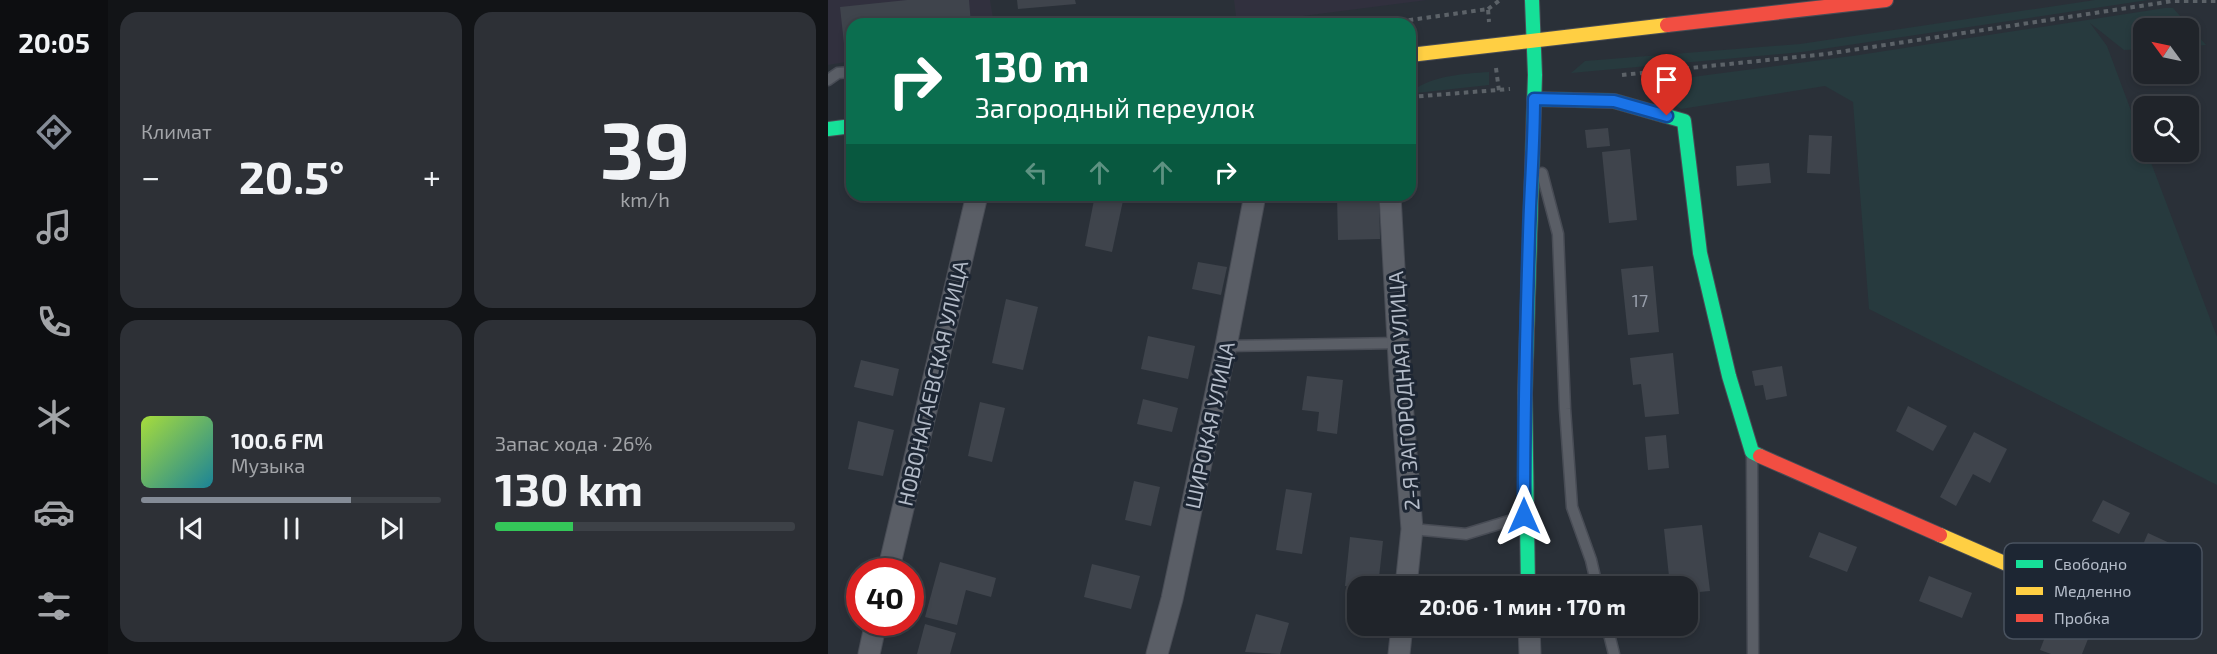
<!DOCTYPE html>
<html lang="ru">
<head>
<meta charset="utf-8">
<style>
	body { margin:0; font-family:"Exo 2",sans-serif; background:#2d3036; color:#f1f3f6; height:100vh; display:flex; flex-direction:column; font-size:22px; white-space:nowrap }
	* { box-sizing:border-box; margin:0 }
	p { font-size:20px; color:#a2a4a8 }
	.icon { flex:none; width:33px; height:33px; fill:none; stroke:currentColor; stroke-width:2; stroke-linecap:round; stroke-linejoin:round }
	.map { position:relative; flex:1; overflow:hidden }
	.drawer { display:flex; flex-direction:column; gap:12px; padding:12px; background:#121417; width:720px }
	.drawer>* { flex:none }
	.banner { position:absolute; left:18px; top:18px; width:570px; height:183px; border-radius:18px; box-shadow:0 3px 9px #0003,0 0 0 2px #3d4147; background:#0b6e4f; color:#fff; overflow:hidden }
	.needle { width:39px; rotate:303deg }
	.controls { position:absolute; left:1305px; top:18px; display:grid; gap:12px }
	.controls a { display:grid; place-items:center; width:66px; height:66px; border-radius:12px; background:#20242a; box-shadow:0 3px 9px #0003,0 0 0 2px #3d4147; font-size:30px }
	.speed { position:absolute; left:18px; top:558px; display:flex; gap:12px; font-size:30px; font-weight:700; text-align:center }
	.speed>* { display:grid; place-content:center; width:78px; height:78px; border-radius:50%; background:#20242a; box-shadow:0 3px 9px #0003,0 0 0 2px #3d4147; line-height:1 }
	.speed .limit { border:9px solid #d22; background:#fff; color:#111 }
	.pin { position:absolute; display:grid; place-items:center; width:51px; height:51px; color:#fff; margin:-62px -26px; border-radius:50% 50% 50% 0; rotate:-45deg; box-shadow:0 0 6px #0007 }
	.pin .icon { rotate:45deg }
	.me { position:absolute; width:66px; margin:-33px; rotate:0deg; stroke-linejoin:round; filter:drop-shadow(0 0 4px #0008) }
	.turn { display:flex; align-items:center; gap:21px; height:126px; padding:0 30px; font-size:27px }
	.turn .icon { width:78px; height:78px; stroke-width:2.5 }
	.turn b { display:block; font-size:42px; line-height:51px }
	.lanes { display:flex; align-items:center; height:57px; padding:0 30px; background:#0003; justify-content:center; gap:30px; direction:ltr }
	.lanes .off { opacity:.35 }
	.big { font-size:45px; font-weight:700; line-height:1.1 }
	.drawer .widget { flex:1; display:flex; flex-direction:column; justify-content:center; gap:9px; min-width:0; padding:0 21px; border-radius:18px; background:#2d3036 }
	.drawer .dial { align-items:center; gap:0 }
	.dial b { font-size:78px; line-height:1 }
	.song { display:flex; align-items:center; gap:18px }
	.cover { width:72px; height:72px; border-radius:9px; background:linear-gradient(135deg,hsl(80 70% 55%),hsl(190 70% 35%)) }
	.played { height:6px; border-radius:3px; background:linear-gradient(90deg,#848b96 70%,#3d4147 70%) }
	.keys { display:flex; justify-content:space-around; direction:ltr }
	.heat { display:flex; justify-content:space-between; align-items:center; font-size:33px; direction:ltr }
	.charge { height:9px; border-radius:4px; background:linear-gradient(90deg,#34c759 26%,#3d4147 0) }
	.drawer .tiles { flex:1; display:grid; gap:12px; grid-template-columns:repeat(2,1fr) }
	.trip { position:absolute; left:519px; top:576px; width:351px; height:60px; border-radius:18px; background:#20242a; box-shadow:0 3px 9px #0003,0 0 0 2px #3d4147; font-weight:700; line-height:60px; text-align:center }
	main { display:flex; flex:1; min-height:0 }
	.dock { display:flex; flex-direction:column; width:108px; justify-content:space-around; align-items:center; background:#0d0e11; color:#a2a4a8 }
	.dock .icon { width:42px; height:42px }
	.dock .on { color:#848b96 }
	.dock b { font-size:27px; color:#f1f3f6 }
	.map>svg:first-child { display:block }
</style>
</head>
<body>
<main>
<nav class="dock">
<b>20:05</b>
<svg class="icon on" aria-label="directions" viewBox="0 0 24 24"><path d="M12 3l9 9-9 9-9-9zM9 14v-3h6M13 9l2 2-2 2"/></svg>
<svg class="icon" aria-label="music" viewBox="0 0 24 24"><path d="M9 18V5l10-2v13"/><circle cx="6" cy="18" r="3"/><circle cx="16" cy="16" r="3"/></svg>
<svg class="icon" aria-label="phone" viewBox="0 0 24 24"><path d="M5 4h4l2 5-3 2q2 4 5 5l2-3 5 2v4C11 20 4 13 5 4z"/></svg>
<svg class="icon" aria-label="climate" viewBox="0 0 24 24"><path d="M12 3v18M4 7l16 10M4 17L20 7"/></svg>
<svg class="icon" aria-label="car" viewBox="0 0 24 24"><path d="M5 17H2v-5l4-1 3-4h7l3 4 3 1v5h-3M9 17h6M6 11h13"/><circle cx="7" cy="17" r="2"/><circle cx="17" cy="17" r="2"/></svg>
<svg class="icon" aria-label="filters" viewBox="0 0 24 24"><path d="M4 7h16M4 17h16"/><circle cx="9" cy="7" r="2"/><circle cx="15" cy="17" r="2"/></svg>
</nav>
<section class="drawer">
<div class="tiles">
<div class="widget"><p>Климат</p>
<div class="heat"><a>−</a><b class="big">20.5°</b><a>+</a></div>
</div>
<div class="widget dial"><b>39</b><p>km/h</p></div>
<div class="widget">
<div class="song"><i class="cover"></i><div><b>100.6 FM</b><p>Музыка</p></div></div>
<div class="played"></div>
<div class="keys"><svg class="icon" aria-label="previous" viewBox="0 0 24 24"><path d="M18 5L8 12l10 7zM5 5v14"/></svg><svg class="icon" aria-label="pause" viewBox="0 0 24 24"><path d="M8 5v14M16 5v14"/></svg><svg class="icon" aria-label="next" viewBox="0 0 24 24"><path d="M6 5l10 7-10 7zM19 5v14"/></svg></div>
</div>
<div class="widget"><p>Запас хода · 26%</p><b class="big">130 km</b><div class="charge"></div></div>
</div>
</section>
<div class="map">
<svg width="1389" height="654" viewBox="0 0 1389 654">
	<rect width="100%" height="100%" fill="#2a3038"/>
	<!-- medical -->
	<g fill="#31303e">
		<polygon points="0,0 162,0 166,24 24,24 24,61 0,65"/>
		<polygon points="406,0 599,0 413,24 409,24"/>
	</g>
	<!-- green -->
	<g fill="#273a3e">
		<polygon points="1267,0 1320,0 974,52 743,73 757,61 972,44"/>
		<polygon points="1337,8 1345,8 1378,45 1361,46 1360,28 1316,28 1315,49 1296,50 1262,23 1279,46 1315,143 1316,152 1319,152 1389,337 1389,485 1041,309 1025,102 997,86 853,109 845,104 840,97 842,85 849,79 1031,55"/>
		<path d="M661,72v13l-73,8v-5c23,-13 46,-14 73,-16z"/>
	</g>
	<!-- building -->
	<g fill="#3f444c">
		<polygon points="79,0 141,0 143,24 24,24 24,61 18,62 12,7"/>
		<polygon points="189,0 247,0 248,4 190,9"/>
		<polygon points="780,128 782,146 759,148 757,130"/>
		<polygon points="981,135 1004,136 1002,174 979,173"/>
		<polygon points="802,149 809,220 781,223 774,152"/>
		<polygon points="941,163 943,183 909,186 908,166"/>
		<polygon points="267,195 296,196 284,252 257,246"/>
		<polygon points="509,195 551,195 552,239 510,240"/>
		<polygon points="370,262 399,267 393,295 364,289"/>
		<polygon points="825,266 831,332 800,335 793,269"/>
		<polygon points="178,299 210,307 195,370 164,363"/>
		<polygon points="320,336 367,346 360,379 313,369"/>
		<polygon points="845,353 851,414 817,417 813,384 805,385 802,358"/>
		<polygon points="33,360 71,369 65,396 26,387"/>
		<polygon points="954,366 959,396 938,400 935,385 927,386 924,371"/>
		<polygon points="479,376 515,380 509,434 489,431 491,412 474,410"/>
		<polygon points="315,399 350,408 344,432 309,424"/>
		<polygon points="152,402 177,408 164,462 140,456"/>
		<polygon points="1080,406 1119,426 1105,451 1068,431"/>
		<polygon points="30,421 66,430 55,476 20,469"/>
		<polygon points="1146,432 1179,449 1162,483 1145,474 1128,506 1112,497"/>
		<polygon points="838,435 841,468 820,470 817,437"/>
		<polygon points="306,481 332,487 323,526 297,520"/>
		<polygon points="458,489 484,493 474,554 448,550"/>
		<polygon points="1275,500 1302,513 1291,534 1264,521"/>
		<polygon points="874,525 882,591 860,593 860,586 842,586 836,529"/>
		<polygon points="991,532 1029,547 1019,572 981,557"/>
		<polygon points="1320,533 1346,545 1330,582 1304,570"/>
		<polygon points="522,537 555,541 550,586 517,586"/>
		<polygon points="112,562 168,578 163,597 138,590 129,625 97,617"/>
		<polygon points="264,564 312,576 303,609 256,597"/>
		<polygon points="1101,576 1144,593 1134,618 1091,601"/>
		<polygon points="428,614 461,623 452,654 417,652"/>
		<polygon points="97,624 128,633 122,654 89,654"/>
		<polygon points="1222,624 1260,639 1254,654 1223,654 1212,650"/>
	</g>
	<g fill="none" stroke-linecap="round" stroke-linejoin="round">
		<!-- lane casing -->
		<g stroke="#484c55" stroke-width="13">
			<g id="lane">
				<polyline points="0,80 10,73 24,72"/>
				<polyline points="714,173 730,234 737,409 744,507 763,560 769,586"/>
				<polyline points="398,346 570,343"/>
				<polyline points="924,456 925,654"/>
				<polyline points="584,529 638,534 694,517"/>
				<polyline points="779,626 786,654"/>
			</g>
		</g>
		<!-- street casing -->
		<g stroke="#484c55" stroke-width="23">
			<g id="street">
				<polyline points="562,195 572,377 584,529 578,586"/>
				<polyline points="60,572 149,195"/>
				<polyline points="701,626 702,654"/>
				<polyline points="41,654 48,622"/>
				<polyline points="329,654 344,599 398,346 427,195"/>
				<polyline points="571,654 574,626"/>
			</g>
		</g>
		<!-- fast casing -->
		<g stroke="#484c55" stroke-width="16">
			<g id="fast">
				<polyline points="706,99 786,101 856,121 872,253 901,376 924,452 932,456"/>
				<polyline points="0,129 24,126"/>
				<polyline points="700,586 697,393 707,75 704,0"/>
			</g>
		</g>
		<!-- slow casing -->
		<g stroke="#484c55" stroke-width="16">
			<g id="slow">
				<polyline points="582,55 839,25"/>
				<polyline points="1112,535 1220,582 1305,623"/>
			</g>
		</g>
		<!-- jam casing -->
		<g stroke="#484c55" stroke-width="16">
			<g id="jam">
				<polyline points="839,25 1058,0"/>
				<polyline points="932,456 1112,535"/>
			</g>
		</g>
		<!-- path -->
		<g stroke="#5c6268" stroke-width="4" stroke-dasharray="4.5 4.5" stroke-linecap="butt">
			<polyline points="660,9 672,0"/>
			<polyline points="554,24 660,9 661,22"/>
			<polyline points="668,68 671,91"/>
			<polyline points="794,75 998,54 1345,1 1389,1"/>
			<polyline points="582,97 682,89"/>
		</g>
		<!-- lane -->
		<use href="#lane" stroke="#5a5e66" stroke-width="10"/>
		<!-- street -->
		<use href="#street" stroke="#5a5e66" stroke-width="21"/>
		<!-- fast -->
		<use href="#fast" stroke="#16e098" stroke-width="14"/>
		<!-- slow -->
		<use href="#slow" stroke="#ffcf43" stroke-width="14"/>
		<!-- jam -->
		<use href="#jam" stroke="#f24e42" stroke-width="14"/>
	</g>
	<g fill="none" stroke-linecap="round" stroke-linejoin="round">
		<!-- route casing -->
		<g stroke="#114b97" stroke-width="15">
			<path id="route" d="M696,516c0,-93 2,-186 5,-280 1,-45 5,-91 5,-137l80,2 53,15"/>
		</g>
		<!-- route -->
		<use href="#route" stroke="#1a73e8" stroke-width="10"/>
	</g>
	<g text-anchor="middle" dominant-baseline="central" stroke-width="6" stroke-linejoin="round" paint-order="stroke">
		<!-- number labels -->
		<g font-size="18" fill="#979eaa">
			<text x="812" y="300">17</text>
		</g>
		<!-- street labels -->
		<g font-size="21" fill="#b4bcc9" stroke="#1d2633">
			<text transform="translate(104 383) rotate(-77)">НОВОНАГАЕВСКАЯ УЛИЦА</text>
			<text transform="translate(575 391) rotate(-94)">2-Я ЗАГОРОДНАЯ УЛИЦА</text>
			<text transform="translate(381 425) rotate(-78)">ШИРОКАЯ УЛИЦА</text>
		</g>
	</g>
	<!-- legend -->
	<rect x="1176" y="543" width="198" height="96" rx="9" fill="#1d2633" stroke="#4a5360" stroke-width="1.5"/>
	<rect x="1188" y="560" width="27" height="8" fill="#16e098"/>
	<rect x="1188" y="587" width="27" height="8" fill="#ffcf43"/>
	<rect x="1188" y="614" width="27" height="8" fill="#f24e42"/>
	<g font-size="16" fill="#b4bcc9">
		<text x="1226" y="570">Свободно</text>
		<text x="1226" y="597">Медленно</text>
		<text x="1226" y="624">Пробка</text>
	</g>
</svg>
<div class="controls">
<a><svg class="needle" viewBox="-14 -14 28 28"><path d="M0-13l5 13h-10z" fill="#e53935"/><path d="M0 13l5-13h-10z" fill="#a2a4a8"/></svg></a>
<a><svg class="icon" aria-label="search" viewBox="0 0 24 24"><circle cx="10" cy="10" r="6"/><path d="M15 15l6 6"/></svg></a>
</div>
<div class="speed"><div class="limit">40</div></div>
<div class="pin" style="left:839px;top:116px;background:#d93025"><svg class="icon" aria-label="arrive" viewBox="0 0 24 24"><path d="M6 21V4h12l-3 4 3 4H6"/></svg></div>
<svg class="me" style="left:696px;top:516px" viewBox="-20 -20 40 40"><path d="M0-17L14 15 0 8-14 15z" fill="#1a73e8" stroke="#fff" stroke-width="4"/></svg>
<div class="trip">20:06 · 1 мин · 170 m</div>
<div class="banner">
<div class="turn"><svg class="icon" aria-label="right" viewBox="0 0 24 24"><path d="M7 20v-9h11M14 6l5 5-5 5"/></svg><div><b>130 m</b>Загородный переулок</div></div>
<div class="lanes"><svg class="icon off" aria-label="left" viewBox="0 0 24 24"><path d="M17 20v-9H6M10 6l-5 5 5 5"/></svg><svg class="icon off" aria-label="ahead" viewBox="0 0 24 24"><path d="M12 20V5M6 11l6-6 6 6"/></svg><svg class="icon off" aria-label="ahead" viewBox="0 0 24 24"><path d="M12 20V5M6 11l6-6 6 6"/></svg><svg class="icon" aria-label="right" viewBox="0 0 24 24"><path d="M7 20v-9h11M14 6l5 5-5 5"/></svg></div>
</div>
</div>
</main>
</body>
</html>
